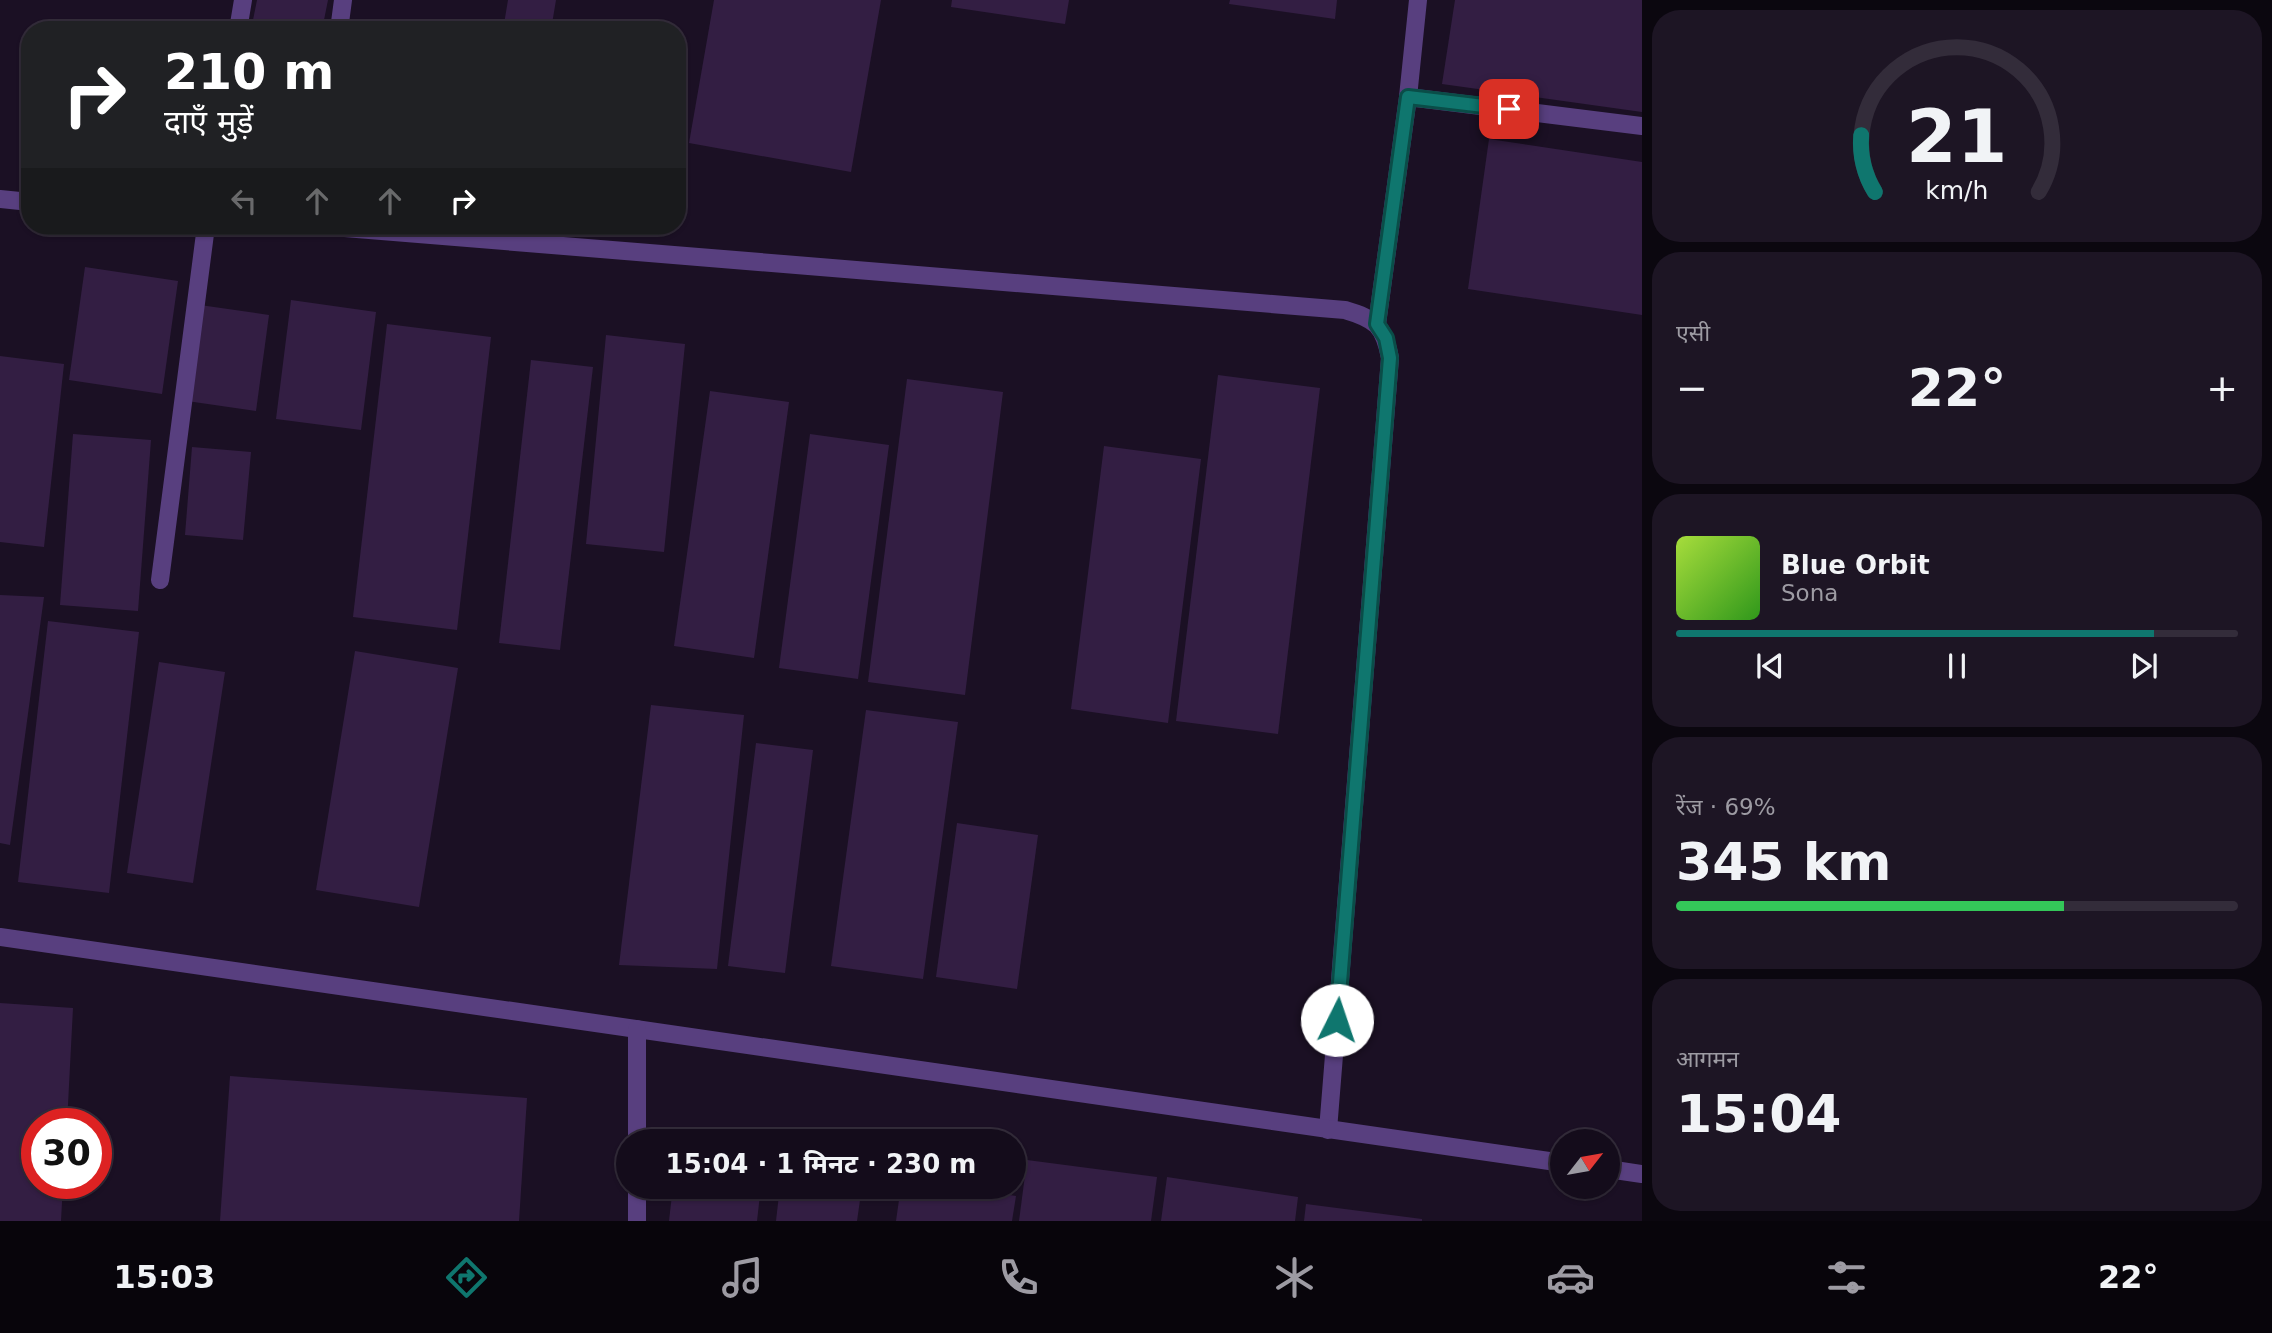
<!DOCTYPE html>
<html lang="hi">
<head>
<meta charset="utf-8">
<style>
	body { margin:0; font-family:"DejaVu Sans","Noto Sans Devanagari",sans-serif; background:#1d1524; color:#f1f3f6; height:100vh; display:flex; flex-direction:column; font-size:26px; white-space:nowrap }
	* { box-sizing:border-box; margin:0 }
	p { font-size:23px; color:#9d9ba3 }
	.icon { flex:none; width:38px; height:38px; fill:none; stroke:currentColor; stroke-width:2; stroke-linecap:round; stroke-linejoin:round }
	.map { position:relative; flex:1; overflow:hidden }
	.panel { display:flex; flex-direction:column; gap:10px; padding:10px; background:#0b070f; width:630px }
	.panel>* { flex:none }
	.banner { position:absolute; left:21px; top:21px; width:665px; height:214px; border-radius:28px; box-shadow:0 2px 5px #0004,0 0 0 2px #332c3a; background:#202124; color:#fff; overflow:hidden }
	.needle { width:46px; rotate:59deg }
	.fabs { position:absolute; left:1550px; top:1129px; display:grid; gap:14px }
	.fabs a { display:grid; place-items:center; width:70px; height:70px; border-radius:50%; background:#140c1b; box-shadow:0 2px 5px #0004,0 0 0 2px #332c3a; font-size:35px }
	.speed { position:absolute; left:21px; top:1108px; display:flex; gap:14px; font-size:35px; font-weight:700; text-align:center }
	.speed>* { display:grid; place-content:center; width:91px; height:91px; border-radius:50%; background:#140c1b; box-shadow:0 2px 5px #0004,0 0 0 2px #332c3a; line-height:1 }
	.speed .limit { border:10px solid #d22; background:#fff; color:#111 }
	.pin { position:absolute; display:grid; place-items:center; width:60px; height:60px; color:#fff; margin:-30px; border-radius:14px; box-shadow:0 4px 10px #0006 }
	.me { position:absolute; width:77px; margin:-38px; rotate:4deg; stroke-linejoin:round; filter:drop-shadow(0 0 5px #0008) }
	.turn { display:flex; align-items:center; gap:24px; height:147px; padding:0 28px; font-size:32px }
	.turn .icon { width:91px; height:91px; stroke-width:2.5 }
	.turn b { display:block; font-size:49px; line-height:60px }
	.lanes { display:flex; align-items:center; height:66px; padding:0 28px; background:#0003; justify-content:center; gap:35px; direction:ltr }
	.lanes .off { opacity:.35 }
	.big { font-size:52px; font-weight:700; line-height:1.1 }
	.panel .tile { flex:1; display:flex; flex-direction:column; justify-content:center; gap:10px; min-width:0; padding:0 24px; border-radius:28px; background:#1d1524 }
	.panel .dial { align-items:center; gap:0 }
	.dial svg { height:182px; overflow:visible; fill:none; stroke:#332c3a; stroke-width:7; stroke-linecap:round; text-anchor:middle }
	.dial text { fill:#f1f3f6; stroke:none }
	.song { display:flex; align-items:center; gap:21px }
	.cover { width:84px; height:84px; border-radius:10px; background:linear-gradient(135deg,hsl(80 70% 55%),hsl(110 70% 35%)) }
	.played { height:7px; border-radius:4px; background:linear-gradient(90deg,#0f766e 85%,#332c3a 85%) }
	.keys { display:flex; justify-content:space-around; direction:ltr }
	.heat { display:flex; justify-content:space-between; align-items:center; font-size:38px; direction:ltr }
	.charge { height:10px; border-radius:5px; background:linear-gradient(90deg,#34c759 69%,#332c3a 0) }
	.trip { position:absolute; left:616px; top:1129px; width:410px; height:70px; border-radius:35px; background:#140c1b; box-shadow:0 2px 5px #0004,0 0 0 2px #332c3a; font-weight:700; line-height:70px; text-align:center }
	.dock { display:flex; height:112px; justify-content:space-around; align-items:center; background:#08050b; color:#9d9ba3 }
	.dock .icon { width:49px; height:49px }
	.dock .on { color:#0f766e }
	.dock b { font-size:32px; color:#f1f3f6 }
	main { display:flex; flex:1; min-height:0 }
	.map>svg:first-child { display:block }
</style>
</head>
<body>
<main>
<div class="map">
<svg width="1642" height="1221" viewBox="0 0 1642 1221">
	<rect width="100%" height="100%" fill="#1b1024"/>
	<!-- building -->
	<g fill="#331e43">
		<polygon points="257,0 328,0 322,30 251,30"/>
		<polygon points="508,0 556,0 551,30 503,30"/>
		<polygon points="714,0 881,0 851,172 689,143"/>
		<polygon points="952,0 1069,0 1065,24 951,7"/>
		<polygon points="1230,0 1337,0 1335,19 1229,4"/>
		<polygon points="1455,0 1642,0 1642,112 1442,84"/>
		<polygon points="1489,139 1642,162 1642,315 1468,289"/>
		<polygon points="85,267 178,281 162,394 69,380"/>
		<polygon points="291,300 376,312 361,430 276,419"/>
		<polygon points="200,305 269,315 256,411 187,401"/>
		<polygon points="387,324 491,337 457,630 353,617"/>
		<polygon points="606,335 685,344 664,552 586,544"/>
		<polygon points="0,356 64,364 44,547 0,542"/>
		<polygon points="531,360 593,367 560,650 499,643"/>
		<polygon points="1218,375 1320,388 1278,734 1176,721"/>
		<polygon points="907,379 1003,392 965,695 868,682"/>
		<polygon points="710,391 789,402 754,658 674,646"/>
		<polygon points="73,434 151,440 138,611 60,605"/>
		<polygon points="810,434 889,445 858,679 779,668"/>
		<polygon points="1104,446 1201,459 1168,723 1071,709"/>
		<polygon points="192,447 251,452 243,540 185,535"/>
		<polygon points="0,595 44,597 10,845 0,843"/>
		<polygon points="48,621 139,632 109,893 18,882"/>
		<polygon points="355,651 458,668 419,907 316,890"/>
		<polygon points="159,662 225,672 193,883 127,873"/>
		<polygon points="651,705 744,715 717,969 619,965"/>
		<polygon points="866,710 958,722 923,979 831,966"/>
		<polygon points="756,743 813,750 785,973 728,966"/>
		<polygon points="957,823 1038,835 1017,989 936,977"/>
		<polygon points="0,1003 73,1008 67,1124 37,1124 37,1183 63,1183 61,1221 0,1221"/>
		<polygon points="230,1076 527,1098 519,1221 220,1221"/>
		<polygon points="1027,1160 1157,1177 1151,1221 1019,1221"/>
		<polygon points="1167,1177 1298,1197 1295,1221 1161,1221"/>
		<polygon points="673,1186 761,1186 757,1221 669,1221"/>
		<polygon points="780,1186 862,1186 857,1221 776,1221"/>
		<polygon points="901,1186 952,1186 1016,1196 1012,1221 896,1221"/>
		<polygon points="1306,1204 1422,1219 1422,1221 1304,1221"/>
	</g>
	<g fill="none" stroke-linecap="round" stroke-linejoin="round">
		<!-- minor -->
		<g stroke="#583f7f" stroke-width="18">
			<polyline points="238,30 243,0"/>
			<polyline points="339,30 343,0"/>
			<polyline points="1408,97 1642,126"/>
			<polyline points="0,199 30,202"/>
			<path d="M320,226l1025,84c31,9 39,16 45,48l-62,772"/>
			<polyline points="1377,324 1408,97 1418,0"/>
			<polyline points="160,580 206,226"/>
			<polyline points="0,937 1563,1163"/>
			<polyline points="637,1029 637,1141"/>
			<polyline points="1608,1169 1642,1174"/>
			<polyline points="637,1186 637,1221"/>
		</g>
	</g>
	<g fill="none" stroke-linecap="round" stroke-linejoin="round">
		<!-- route casing -->
		<g stroke="#0a4d48" stroke-width="18">
			<polyline id="route" points="1337,1020 1390,358 1386,338 1377,324 1408,97 1509,109"/>
		</g>
		<!-- route -->
		<use href="#route" stroke="#0f766e" stroke-width="12"/>
	</g>
</svg>
<div class="fabs">
<a><svg class="needle" viewBox="-14 -14 28 28"><path d="M0-13l5 13h-10z" fill="#e53935"/><path d="M0 13l5-13h-10z" fill="#9d9ba3"/></svg></a>
</div>
<div class="speed"><div class="limit">30</div></div>
<div class="pin" style="left:1509px;top:109px;background:#d93025"><svg class="icon" aria-label="arrive" viewBox="0 0 24 24"><path d="M6 21V4h12l-3 4 3 4H6"/></svg></div>
<svg class="me" style="left:1337px;top:1020px" viewBox="-20 -20 40 40"><circle r="19" fill="#fff"/><path d="M0-13L10 11 0 6-10 11z" fill="#0f766e"/></svg>
<div class="trip">15:04 · 1 मिनट · 230 m</div>
<div class="banner">
<div class="turn"><svg class="icon" aria-label="right" viewBox="0 0 24 24"><path d="M7 20v-9h11M14 6l5 5-5 5"/></svg><div><b>210 m</b>दाएँ मुड़ें</div></div>
<div class="lanes"><svg class="icon off" aria-label="left" viewBox="0 0 24 24"><path d="M17 20v-9H6M10 6l-5 5 5 5"/></svg><svg class="icon off" aria-label="ahead" viewBox="0 0 24 24"><path d="M12 20V5M6 11l6-6 6 6"/></svg><svg class="icon off" aria-label="ahead" viewBox="0 0 24 24"><path d="M12 20V5M6 11l6-6 6 6"/></svg><svg class="icon" aria-label="right" viewBox="0 0 24 24"><path d="M7 20v-9h11M14 6l5 5-5 5"/></svg></div>
</div>
</div>
<section class="panel">
<div class="tile dial"><svg viewBox="0 0 100 80">
<path d="M14 69A42 42 0 1 1 86 69"/>
<path d="M14 69A42 42 0 0 1 8 44" stroke="#0f766e"/>
<text x="50" y="56" font-size="32" font-weight="700">21</text>
<text x="50" y="72" font-size="11">km/h</text>
</svg></div>
<div class="tile"><p>एसी</p>
<div class="heat"><a>−</a><b class="big">22°</b><a>+</a></div>
</div>
<div class="tile">
<div class="song"><i class="cover"></i><div><b>Blue Orbit</b><p>Sona</p></div></div>
<div class="played"></div>
<div class="keys"><svg class="icon" aria-label="previous" viewBox="0 0 24 24"><path d="M18 5L8 12l10 7zM5 5v14"/></svg><svg class="icon" aria-label="pause" viewBox="0 0 24 24"><path d="M8 5v14M16 5v14"/></svg><svg class="icon" aria-label="next" viewBox="0 0 24 24"><path d="M6 5l10 7-10 7zM19 5v14"/></svg></div>
</div>
<div class="tile"><p>रेंज · 69%</p><b class="big">345 km</b><div class="charge"></div></div>
<div class="tile"><p>आगमन</p><b class="big">15:04</b></div>
</section>
</main>
<nav class="dock">
<b>15:03</b>
<svg class="icon on" aria-label="directions" viewBox="0 0 24 24"><path d="M12 3l9 9-9 9-9-9zM9 14v-3h6M13 9l2 2-2 2"/></svg>
<svg class="icon" aria-label="music" viewBox="0 0 24 24"><path d="M9 18V5l10-2v13"/><circle cx="6" cy="18" r="3"/><circle cx="16" cy="16" r="3"/></svg>
<svg class="icon" aria-label="phone" viewBox="0 0 24 24"><path d="M5 4h4l2 5-3 2q2 4 5 5l2-3 5 2v4C11 20 4 13 5 4z"/></svg>
<svg class="icon" aria-label="climate" viewBox="0 0 24 24"><path d="M12 3v18M4 7l16 10M4 17L20 7"/></svg>
<svg class="icon" aria-label="car" viewBox="0 0 24 24"><path d="M5 17H2v-5l4-1 3-4h7l3 4 3 1v5h-3M9 17h6M6 11h13"/><circle cx="7" cy="17" r="2"/><circle cx="17" cy="17" r="2"/></svg>
<svg class="icon" aria-label="filters" viewBox="0 0 24 24"><path d="M4 7h16M4 17h16"/><circle cx="9" cy="7" r="2"/><circle cx="15" cy="17" r="2"/></svg>
<b>22°</b>
</nav>
</body>
</html>
